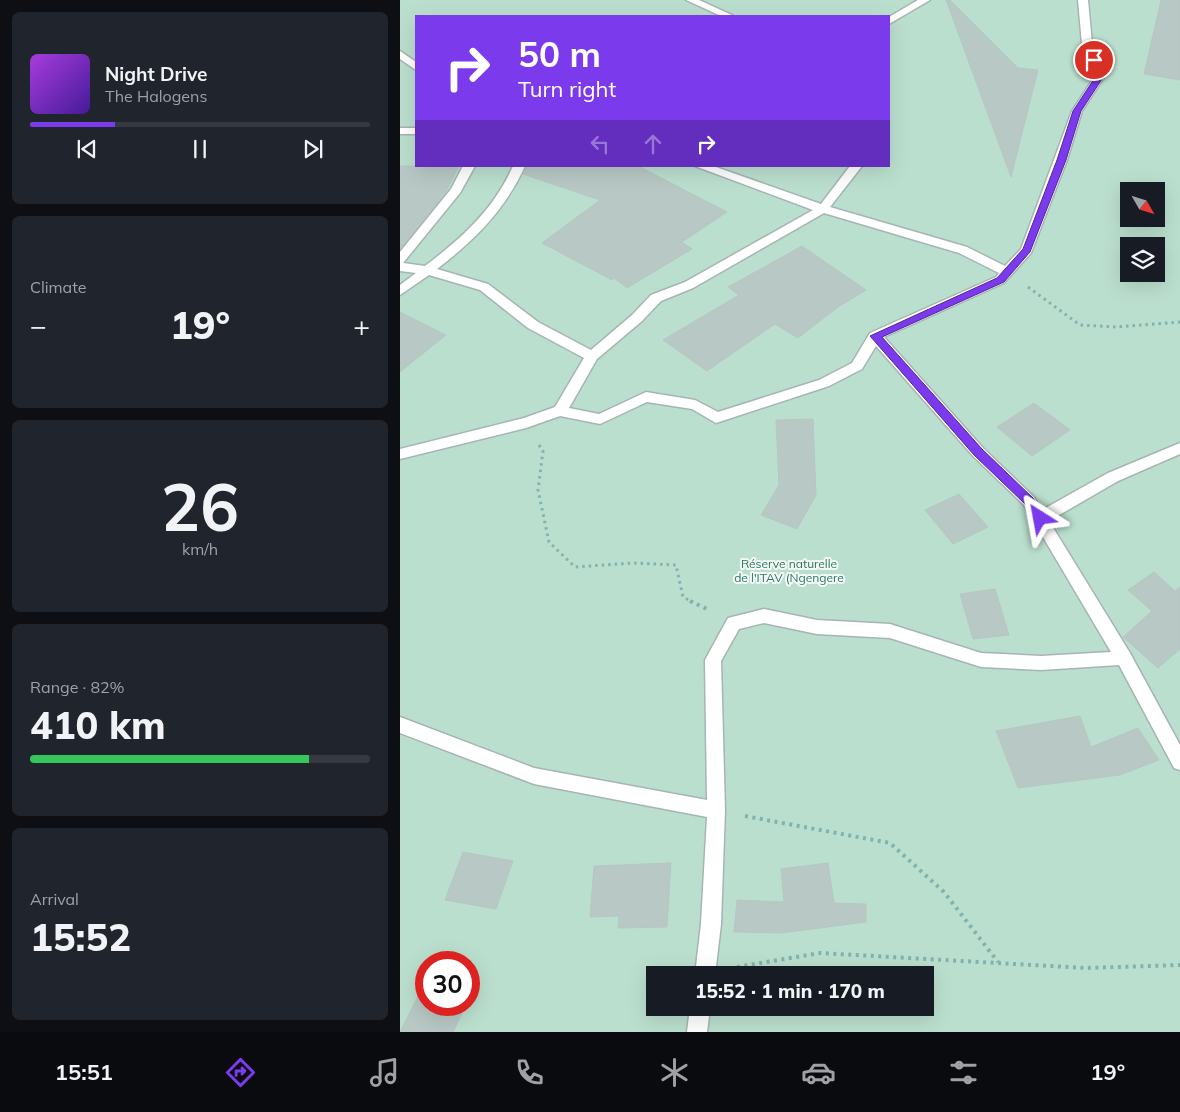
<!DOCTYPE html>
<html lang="en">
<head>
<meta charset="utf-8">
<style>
	body { margin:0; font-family:Mulish,sans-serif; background:#20242c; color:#f1f3f6; height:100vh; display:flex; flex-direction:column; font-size:19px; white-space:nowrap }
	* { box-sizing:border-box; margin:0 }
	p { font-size:16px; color:#9ea1a6 }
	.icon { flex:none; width:28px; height:28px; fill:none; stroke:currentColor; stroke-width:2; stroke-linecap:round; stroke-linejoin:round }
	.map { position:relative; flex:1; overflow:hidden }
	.panel { display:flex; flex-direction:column; gap:12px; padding:12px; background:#0d0f14; width:400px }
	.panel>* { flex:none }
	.guide { position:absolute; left:15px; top:15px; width:475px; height:152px; border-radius:0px; box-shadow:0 5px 20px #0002; background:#7c3aed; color:#fff; overflow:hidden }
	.needle { width:32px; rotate:129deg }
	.tools { position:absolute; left:720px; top:182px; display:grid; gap:10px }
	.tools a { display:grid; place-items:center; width:45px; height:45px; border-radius:0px; background:#171b24; box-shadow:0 5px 20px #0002; font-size:25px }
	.speed { position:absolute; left:15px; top:951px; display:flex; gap:10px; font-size:25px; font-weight:700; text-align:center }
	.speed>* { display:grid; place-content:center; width:65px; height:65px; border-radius:50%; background:#171b24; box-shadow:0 5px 20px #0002; line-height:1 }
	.speed .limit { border:8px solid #d22; background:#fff; color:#111 }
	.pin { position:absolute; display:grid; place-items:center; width:42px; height:42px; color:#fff; margin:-21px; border:2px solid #fff; border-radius:50%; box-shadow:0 1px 5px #0007 }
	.me { position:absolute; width:55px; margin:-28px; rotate:326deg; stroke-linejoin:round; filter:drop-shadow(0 0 4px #0008) }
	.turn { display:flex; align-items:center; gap:18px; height:105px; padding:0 20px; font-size:22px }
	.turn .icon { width:65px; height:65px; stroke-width:2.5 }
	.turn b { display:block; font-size:35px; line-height:42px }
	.lanes { display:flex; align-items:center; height:48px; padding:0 20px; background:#0003; justify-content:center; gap:25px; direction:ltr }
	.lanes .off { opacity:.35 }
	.big { font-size:38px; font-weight:800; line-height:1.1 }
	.panel .tile { flex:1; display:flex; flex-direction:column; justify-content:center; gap:8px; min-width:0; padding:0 18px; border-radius:8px; background:#20242c }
	.panel .dial { align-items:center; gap:0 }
	.dial b { font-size:65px; line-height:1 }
	.song { display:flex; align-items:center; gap:15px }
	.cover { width:60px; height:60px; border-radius:8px; background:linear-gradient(135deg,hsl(280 70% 55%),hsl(260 70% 35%)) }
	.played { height:5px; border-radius:2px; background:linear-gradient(90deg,#7c3aed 25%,#363941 25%) }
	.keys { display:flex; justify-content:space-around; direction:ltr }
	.heat { display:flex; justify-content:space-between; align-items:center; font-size:28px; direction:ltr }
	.charge { height:8px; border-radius:4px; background:linear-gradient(90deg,#34c759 82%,#363941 0) }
	.trip { position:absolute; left:246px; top:966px; width:288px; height:50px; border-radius:0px; background:#171b24; box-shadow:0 5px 20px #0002; font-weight:800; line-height:50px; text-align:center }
	.dock { display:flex; height:80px; justify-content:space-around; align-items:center; background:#090b0e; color:#9ea1a6 }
	.dock .icon { width:35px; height:35px }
	.dock .selected { color:#7c3aed }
	.dock b { font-size:22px; color:#f1f3f6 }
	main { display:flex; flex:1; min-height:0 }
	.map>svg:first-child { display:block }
</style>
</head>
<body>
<main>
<section class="panel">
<div class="tile">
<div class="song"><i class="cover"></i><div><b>Night Drive</b><p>The Halogens</p></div></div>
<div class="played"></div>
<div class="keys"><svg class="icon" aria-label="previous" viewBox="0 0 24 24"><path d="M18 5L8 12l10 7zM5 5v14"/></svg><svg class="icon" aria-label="pause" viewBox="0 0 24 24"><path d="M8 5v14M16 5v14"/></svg><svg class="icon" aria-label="next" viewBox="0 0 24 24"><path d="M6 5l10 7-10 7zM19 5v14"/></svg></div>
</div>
<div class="tile"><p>Climate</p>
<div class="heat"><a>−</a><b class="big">19°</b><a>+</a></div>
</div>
<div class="tile dial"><b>26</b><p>km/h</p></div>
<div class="tile"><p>Range · 82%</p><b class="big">410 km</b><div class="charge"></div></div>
<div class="tile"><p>Arrival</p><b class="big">15:52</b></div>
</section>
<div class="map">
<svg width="780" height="1032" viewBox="0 0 780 1032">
	<rect width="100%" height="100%" fill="#e3edeb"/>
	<!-- green -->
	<path fill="#bbdfce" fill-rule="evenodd" d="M0,0h780v1032h-780zM16,16h473v150h-473zM729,191h27v28h-27zM729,246h27v28h-27zM26,962h43v43h-43zM255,975h270v33h-270z"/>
	<!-- building -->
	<g fill="#b8c8c5" stroke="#b5c7c4">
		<polygon points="546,0 550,0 618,68 638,70 611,177"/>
		<polygon points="761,0 780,0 780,80 744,74"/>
		<polygon points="0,166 59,166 45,193 0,249"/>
		<polygon points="127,166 238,166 327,212 282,242 292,249 227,288 214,278 212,280 142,243 200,200 123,174"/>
		<polygon points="402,246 466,290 438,307 398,338 375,324 307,371 263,340 339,295 328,287"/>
		<polygon points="0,312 46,335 0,372"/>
		<polygon points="634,403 670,430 632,456 597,427"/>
		<polygon points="413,419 416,495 397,529 361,515 379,485 376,420"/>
		<polygon points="559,494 588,527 553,544 525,510"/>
		<polygon points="754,572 775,591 780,587 780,649 758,668 723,637 752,611 728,590"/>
		<polygon points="595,589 609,635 573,639 560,594"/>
		<polygon points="680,716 691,747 738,728 759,760 720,775 618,788 596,731"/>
		<polygon points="63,852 113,861 96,909 45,900"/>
		<polygon points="271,863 267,927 218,928 219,916 190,917 194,866"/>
		<polygon points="428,863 434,903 466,904 466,922 381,933 334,932 337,900 384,902 381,869"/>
		<polygon points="25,982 26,1005 66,1005 53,1032 0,1032"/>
	</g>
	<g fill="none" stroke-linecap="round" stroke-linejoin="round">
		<!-- street casing -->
		<g stroke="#a5b5b4" stroke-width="3">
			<g id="street">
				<polygon points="286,0 299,0 334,16 321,16"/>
				<polygon points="518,0 530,0 489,24 489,17"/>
				<path d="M678,0h10l4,44 13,32 -23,35 -15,49 -36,93 -27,30 -120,54 99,111 51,49 8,13 66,-37 72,-30v11l-62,27 -69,40 81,132 50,92v25l-6,-2 -55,-103 -78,5 -60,-3 -91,-29 -73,-4 -53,-11 -25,6 -18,32 4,149 -4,114 -6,51h-20l6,-51 6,-107 -173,-33 -134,-51v-16l134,51 173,32 -2,-140 23,-42 36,-9 53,11 73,4 91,29 60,3 70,-4 -87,-147 -51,-49 -97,-110 -14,23 -33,17 -113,37 -24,-14 -45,-7 -47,22 -40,-8 -34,12 -126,31v-10l124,-31 31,-11 29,-49 -56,-30 -48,-38 -51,-15 -29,20v-10l16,-12 -16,-2v-19l51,-63 12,-23h12l-15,27 -57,70 22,3c37,-28 69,-57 88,-100h12c-20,44 -50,74 -88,103l51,15 50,38 53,28 41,-35 19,-20 34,-13 128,-72 -118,-44h18l108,38 29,-38h12l-32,41 137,40 38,19 16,-17 51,-138 23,-35 -13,-32zM424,213l135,40 40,20 -3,4 -126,56 -18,30 -33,17 -101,32 -23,-12 -49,-8 -47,22 -30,-6 28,-49 45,-38 19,-20 32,-13z"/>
				<polygon points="0,51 16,62 16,70 0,59"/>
				<rect x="0" y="128" width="16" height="6"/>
				<polygon points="290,1008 310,1008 307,1032 287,1032"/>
			</g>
		</g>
		<!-- path-far1 -->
		<g stroke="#82b2af" stroke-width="3" stroke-dasharray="2.5 4" stroke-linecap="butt">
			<polyline points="628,287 680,325 717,327 780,322"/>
			<polyline points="139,445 143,451 138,490 149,542 175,567 233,563 276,565 283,597 293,602"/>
		</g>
		<!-- path -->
		<g stroke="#82b2af" stroke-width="4" stroke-dasharray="3 4.5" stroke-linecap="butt">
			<polyline points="290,601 309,610"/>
			<polyline points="345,816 490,843 544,892 598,962"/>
			<polyline points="337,967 420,953 686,968 780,965"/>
		</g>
		<!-- street -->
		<use href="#street" fill="#fff" fill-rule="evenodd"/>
	</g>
	<!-- route -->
	<polygon fill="#7c3aed" stroke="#51269a" points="694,58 697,60 704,76 681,111 666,160 630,252 604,282 482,337 582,449 633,498 645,518 640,523 636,522 625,504 574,455 470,336 597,278 623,249 657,160 673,111 696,76 690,60"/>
	<g text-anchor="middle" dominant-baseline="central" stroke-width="4" stroke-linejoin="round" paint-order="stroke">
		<!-- park labels -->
		<g font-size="12" fill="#2b775b" stroke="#f4f9f8">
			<text x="389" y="563">Réserve naturelle<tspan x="389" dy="14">de l'ITAV (Ngengere</tspan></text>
		</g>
	</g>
</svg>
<div class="tools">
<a><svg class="needle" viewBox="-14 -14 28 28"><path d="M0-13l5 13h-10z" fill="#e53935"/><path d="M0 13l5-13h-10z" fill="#9ea1a6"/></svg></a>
<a><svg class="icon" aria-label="layers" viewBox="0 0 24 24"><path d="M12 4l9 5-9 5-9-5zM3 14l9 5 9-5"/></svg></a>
</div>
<div class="speed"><div class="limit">30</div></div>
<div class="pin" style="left:694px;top:60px;background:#d93025"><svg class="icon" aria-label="arrive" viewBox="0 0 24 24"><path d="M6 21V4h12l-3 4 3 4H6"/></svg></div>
<svg class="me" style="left:640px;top:518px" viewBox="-20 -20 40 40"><path d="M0-17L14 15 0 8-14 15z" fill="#7c3aed" stroke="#fff" stroke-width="4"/></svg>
<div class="trip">15:52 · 1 min · 170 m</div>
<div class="guide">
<div class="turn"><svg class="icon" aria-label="right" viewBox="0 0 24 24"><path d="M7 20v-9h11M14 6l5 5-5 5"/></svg><div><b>50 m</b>Turn right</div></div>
<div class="lanes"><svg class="icon off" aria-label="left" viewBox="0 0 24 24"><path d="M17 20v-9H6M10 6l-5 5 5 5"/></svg><svg class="icon off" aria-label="ahead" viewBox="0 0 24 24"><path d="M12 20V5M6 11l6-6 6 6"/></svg><svg class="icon" aria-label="right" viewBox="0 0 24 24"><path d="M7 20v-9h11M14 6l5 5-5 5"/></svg></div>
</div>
</div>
</main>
<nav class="dock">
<b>15:51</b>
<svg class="icon selected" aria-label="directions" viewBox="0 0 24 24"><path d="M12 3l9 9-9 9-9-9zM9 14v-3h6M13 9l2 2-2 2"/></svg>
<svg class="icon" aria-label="music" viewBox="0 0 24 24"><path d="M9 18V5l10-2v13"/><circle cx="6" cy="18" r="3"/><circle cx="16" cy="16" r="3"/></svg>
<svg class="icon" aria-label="phone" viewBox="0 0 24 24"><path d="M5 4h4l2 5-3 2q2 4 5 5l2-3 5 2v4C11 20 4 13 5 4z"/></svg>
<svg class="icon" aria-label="climate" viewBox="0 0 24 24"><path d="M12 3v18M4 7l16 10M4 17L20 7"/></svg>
<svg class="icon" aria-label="car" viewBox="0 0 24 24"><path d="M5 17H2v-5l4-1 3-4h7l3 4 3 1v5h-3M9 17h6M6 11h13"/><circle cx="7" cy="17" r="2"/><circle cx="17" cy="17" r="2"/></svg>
<svg class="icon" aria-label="filters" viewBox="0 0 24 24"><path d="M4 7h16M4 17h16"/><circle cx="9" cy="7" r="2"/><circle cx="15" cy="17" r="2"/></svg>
<b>19°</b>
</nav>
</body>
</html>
